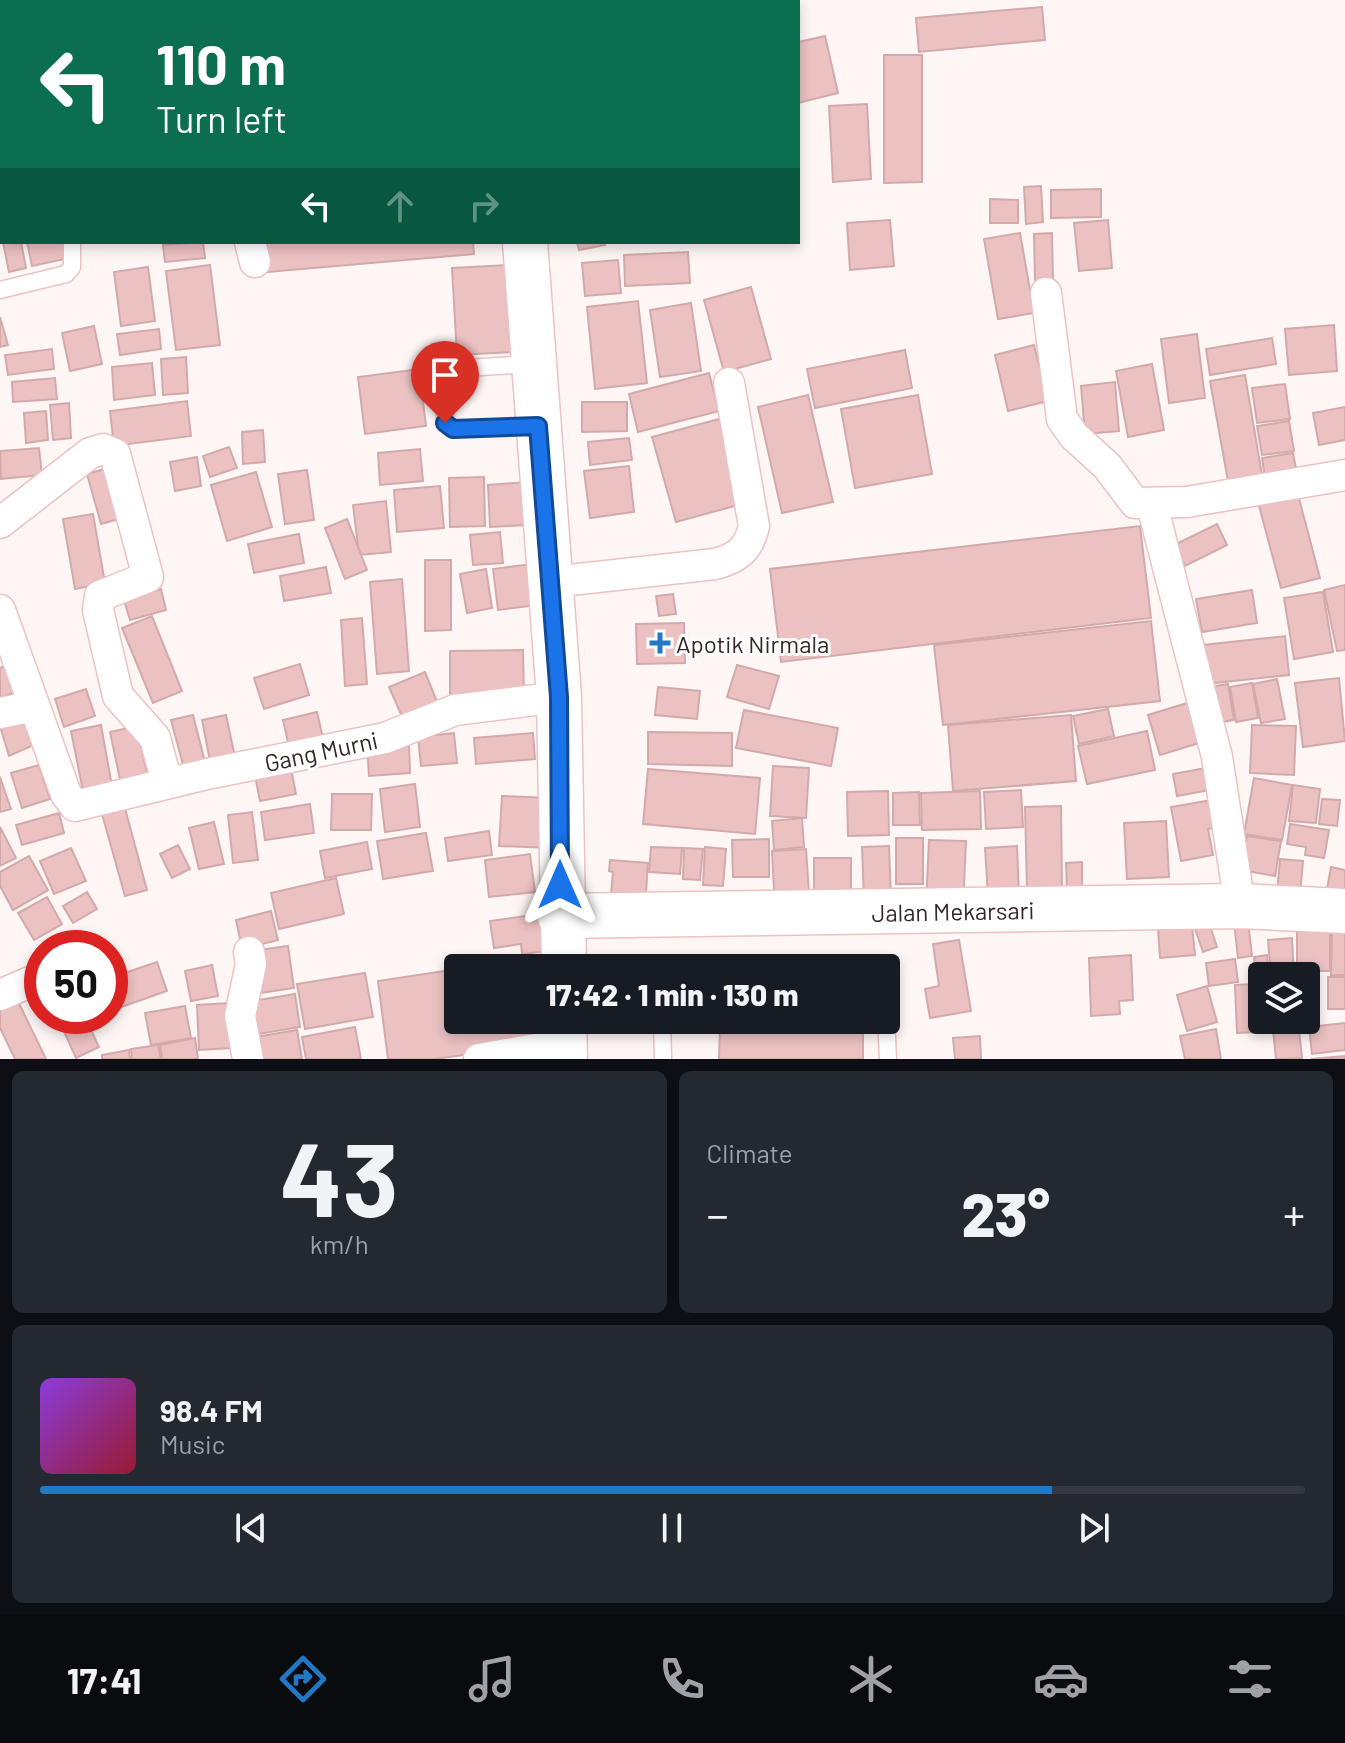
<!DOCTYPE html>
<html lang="en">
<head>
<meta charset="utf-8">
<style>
	body { margin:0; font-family:Barlow,sans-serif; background:#242831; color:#f1f3f6; height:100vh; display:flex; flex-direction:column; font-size:30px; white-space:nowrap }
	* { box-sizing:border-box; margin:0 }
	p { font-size:26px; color:#9ea1a6 }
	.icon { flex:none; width:44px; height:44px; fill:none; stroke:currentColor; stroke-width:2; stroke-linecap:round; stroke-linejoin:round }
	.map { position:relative; height:1059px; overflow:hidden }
	.panel { display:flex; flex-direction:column; gap:12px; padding:12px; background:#0d0f14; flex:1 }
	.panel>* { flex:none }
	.guide { position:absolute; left:0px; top:0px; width:800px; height:244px; box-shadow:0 4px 12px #0003; background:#0b6e4f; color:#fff; overflow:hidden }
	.fabs { position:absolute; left:1248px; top:962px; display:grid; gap:16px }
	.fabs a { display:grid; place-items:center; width:72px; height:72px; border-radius:8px; background:#171b24; box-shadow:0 4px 12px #0003; font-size:40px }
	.speed { position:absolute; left:24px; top:930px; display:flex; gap:16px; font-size:40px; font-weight:700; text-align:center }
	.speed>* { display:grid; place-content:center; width:104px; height:104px; border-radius:50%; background:#171b24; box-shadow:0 4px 12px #0003; line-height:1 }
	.speed .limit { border:12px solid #d22; background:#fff; color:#111 }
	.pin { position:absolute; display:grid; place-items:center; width:68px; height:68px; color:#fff; margin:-82px -34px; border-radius:50% 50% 50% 0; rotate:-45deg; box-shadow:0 0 8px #0007 }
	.pin .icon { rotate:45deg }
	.me { position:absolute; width:88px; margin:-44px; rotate:0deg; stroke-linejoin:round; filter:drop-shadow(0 0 6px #0008) }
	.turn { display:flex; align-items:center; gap:28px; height:168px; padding:0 24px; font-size:36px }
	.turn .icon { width:104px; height:104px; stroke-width:2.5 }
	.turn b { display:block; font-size:56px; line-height:68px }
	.lanes { display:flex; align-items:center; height:76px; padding:0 24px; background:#0003; justify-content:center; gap:40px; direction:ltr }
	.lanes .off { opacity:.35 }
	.big { font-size:60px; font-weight:800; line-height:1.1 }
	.panel .tile { flex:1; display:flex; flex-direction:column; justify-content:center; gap:12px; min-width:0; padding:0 28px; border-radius:12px; background:#242831 }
	.panel .dial { align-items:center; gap:0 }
	.dial b { font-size:104px; line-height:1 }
	.song { display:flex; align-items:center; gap:24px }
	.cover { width:96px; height:96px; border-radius:12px; background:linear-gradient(135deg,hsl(270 70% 55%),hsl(350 70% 35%)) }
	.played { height:8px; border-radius:4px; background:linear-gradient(90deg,#2178c6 80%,#363941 80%) }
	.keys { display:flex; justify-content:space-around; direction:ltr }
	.heat { display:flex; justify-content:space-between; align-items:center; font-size:44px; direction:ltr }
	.panel .tiles { flex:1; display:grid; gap:12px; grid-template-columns:1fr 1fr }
	.tile:last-child { grid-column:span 2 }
	.trip { position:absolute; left:444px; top:954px; width:456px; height:80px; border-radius:8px; background:#171b24; box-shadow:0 4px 12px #0003; font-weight:800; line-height:80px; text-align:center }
	.dock { display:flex; height:128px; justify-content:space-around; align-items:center; background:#090b0e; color:#9ea1a6 }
	.dock .icon { width:56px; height:56px }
	.dock .active { color:#2178c6 }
	.dock b { font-size:36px; color:#f1f3f6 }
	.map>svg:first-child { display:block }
</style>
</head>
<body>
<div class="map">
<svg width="1345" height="1059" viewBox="0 0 1345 1059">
	<rect width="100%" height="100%" fill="#fef5f5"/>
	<!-- building -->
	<g fill="#ebc1c2" stroke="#d3aaab" stroke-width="2">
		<polygon points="422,0 472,0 473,2 422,2"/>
		<polygon points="574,0 628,0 645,1 574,2"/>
		<rect x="649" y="0" width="51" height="2"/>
		<rect x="718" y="0" width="55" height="2"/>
		<polygon points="1042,7 1045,40 919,52 916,18"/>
		<polygon points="825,36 838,93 798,103 798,42"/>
		<polygon points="884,55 922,55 922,182 884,183"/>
		<polygon points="867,104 871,179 833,182 829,106"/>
		<polygon points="0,106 2,106 1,142 0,132"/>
		<polygon points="0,182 2,182 0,214"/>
		<polygon points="1041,186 1043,222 1026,224 1024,187"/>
		<polygon points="1101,189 1101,217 1051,218 1051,190"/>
		<polygon points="990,199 1018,200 1018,223 990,223"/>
		<polygon points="890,220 894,266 850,270 847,223"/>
		<polygon points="1108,220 1112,268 1079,271 1074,223"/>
		<polygon points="1020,233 1034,313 998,319 984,239"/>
		<polygon points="1052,233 1053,280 1035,281 1034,234"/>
		<polygon points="3,242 21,242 26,268 9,272"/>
		<polygon points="27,242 66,242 69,258 32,266"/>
		<polygon points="203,242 205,258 165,262 163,245"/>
		<polygon points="266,242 473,242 474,254 268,272"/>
		<polygon points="577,242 604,242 605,245 579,250"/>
		<polygon points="688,252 690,283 625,286 624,255"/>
		<polygon points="618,260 621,293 585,296 582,263"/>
		<polygon points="210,265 220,345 176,350 166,271"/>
		<polygon points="508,265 513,352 457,355 452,268"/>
		<polygon points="148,267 155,321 121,326 114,272"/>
		<polygon points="751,287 771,359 724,372 704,300"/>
		<polygon points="638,301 647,383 595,389 587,307"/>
		<polygon points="691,303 701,371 660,377 650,310"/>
		<polygon points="0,317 8,345 0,347"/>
		<polygon points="1334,325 1337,371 1289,375 1285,329"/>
		<polygon points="94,326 102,364 70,371 62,333"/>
		<polygon points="159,329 161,349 120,355 117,334"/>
		<polygon points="1197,334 1205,398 1169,403 1161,339"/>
		<polygon points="1272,338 1276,364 1210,375 1206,349"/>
		<polygon points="1034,345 1048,401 1008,411 995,355"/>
		<polygon points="52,349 54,369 8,375 5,355"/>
		<polygon points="905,350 912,388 815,408 807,369"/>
		<polygon points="186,357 188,393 163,395 161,359"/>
		<polygon points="152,363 155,395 114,400 112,367"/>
		<polygon points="1152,364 1164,430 1128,437 1116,371"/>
		<polygon points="419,369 426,426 365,434 358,377"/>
		<polygon points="709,373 719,411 638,432 629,394"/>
		<polygon points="1245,375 1262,475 1228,481 1210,381"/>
		<polygon points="55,378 57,399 13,402 12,382"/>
		<polygon points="1115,382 1119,431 1085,434 1081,386"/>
		<polygon points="1285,384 1290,419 1257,423 1252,388"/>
		<polygon points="808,395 833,502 782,513 758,407"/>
		<polygon points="918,395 932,474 855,488 841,409"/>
		<polygon points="187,401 191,436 114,446 110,411"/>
		<polygon points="582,402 627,402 627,431 582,432"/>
		<polygon points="69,403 71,438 53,440 50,405"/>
		<polygon points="1345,407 1345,440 1319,445 1313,413"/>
		<polygon points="46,411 48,440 26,443 24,413"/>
		<polygon points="719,419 742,504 676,522 652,437"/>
		<polygon points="1289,421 1294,451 1262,455 1257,426"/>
		<polygon points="263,430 265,462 243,464 242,432"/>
		<polygon points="629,438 632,460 590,465 588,442"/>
		<polygon points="229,447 237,468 210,477 203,456"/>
		<polygon points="39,448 42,475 1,479 0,451"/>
		<polygon points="420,449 423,481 380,485 378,453"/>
		<polygon points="1293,453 1298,479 1266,484 1262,458"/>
		<polygon points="197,457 201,486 175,491 170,462"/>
		<polygon points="629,466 634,512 590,518 584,471"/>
		<polygon points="112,467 126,517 101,524 87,474"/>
		<polygon points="307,470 314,520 285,524 278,474"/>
		<polygon points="256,472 272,527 227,541 211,485"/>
		<polygon points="484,477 485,526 450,527 449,478"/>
		<polygon points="526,482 528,525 490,527 488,485"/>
		<polygon points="440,486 444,528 397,532 394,490"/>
		<polygon points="1297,491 1320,578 1281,588 1258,502"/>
		<polygon points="386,501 391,552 359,555 353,505"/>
		<polygon points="93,514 105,583 75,589 63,519"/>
		<polygon points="347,519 367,570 345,579 325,528"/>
		<polygon points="1217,524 1227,545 1185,566 1174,545"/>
		<polygon points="1140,526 1151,618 781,662 770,569"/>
		<polygon points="500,532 503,563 473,565 470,535"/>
		<polygon points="299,534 304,563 254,573 248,544"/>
		<polygon points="425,560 451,560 451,630 425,631"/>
		<polygon points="540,563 545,604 498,610 493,569"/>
		<polygon points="326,567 331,593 284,601 280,576"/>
		<polygon points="486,569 492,608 467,613 460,574"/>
		<polygon points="402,579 409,671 377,674 370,582"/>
		<polygon points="1345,585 1345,650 1337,651 1324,590"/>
		<polygon points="161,589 166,610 130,620 124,600"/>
		<polygon points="1252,590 1257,623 1202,632 1196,599"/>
		<polygon points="1323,592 1333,652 1294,659 1284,598"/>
		<polygon points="673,594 676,614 659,616 656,596"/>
		<polygon points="152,616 182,691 153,703 122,628"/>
		<polygon points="362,618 367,684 345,686 341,620"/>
		<polygon points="1151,621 1160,701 943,725 934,645"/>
		<polygon points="684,623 685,663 637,664 636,624"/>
		<polygon points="1285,636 1289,675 1207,684 1203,645"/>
		<polygon points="523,650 524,697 450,697 450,651"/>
		<polygon points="9,664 20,690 0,698 0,668"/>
		<polygon points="300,664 309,695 264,709 254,678"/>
		<polygon points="737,665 779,676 769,709 727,697"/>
		<polygon points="425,672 442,714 407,728 389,687"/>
		<polygon points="1339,678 1345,741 1303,747 1295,683"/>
		<polygon points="1277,679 1285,719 1261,723 1253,684"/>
		<polygon points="1252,683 1258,718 1236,722 1230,687"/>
		<polygon points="1228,684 1234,720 1216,723 1210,687"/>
		<polygon points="658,687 700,691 697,719 655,715"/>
		<polygon points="86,689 95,716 64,727 55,699"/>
		<polygon points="1197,700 1209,740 1160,755 1148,715"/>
		<polygon points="1108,709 1114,736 1079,744 1073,716"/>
		<polygon points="744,710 838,728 831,766 736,748"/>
		<polygon points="317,712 324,743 290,751 283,720"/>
		<polygon points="193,715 206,766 185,772 171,720"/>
		<polygon points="226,715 235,757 210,761 202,720"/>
		<polygon points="1071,715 1076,781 953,791 948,725"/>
		<polygon points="23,717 34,745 9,756 0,726"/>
		<polygon points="101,725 112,786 83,791 71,731"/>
		<polygon points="1252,725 1296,726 1294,775 1250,773"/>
		<polygon points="137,726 148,778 121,784 110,732"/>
		<polygon points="1147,731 1155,770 1087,784 1078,746"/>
		<polygon points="648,732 732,733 732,766 648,764"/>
		<polygon points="454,733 457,763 421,766 418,737"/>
		<polygon points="533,733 535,759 476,764 474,738"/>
		<polygon points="409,744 410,773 369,776 367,746"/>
		<polygon points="290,763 296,794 260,801 254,771"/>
		<polygon points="39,765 50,799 22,808 11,773"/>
		<polygon points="773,766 809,768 806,818 770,816"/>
		<polygon points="1206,768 1210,790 1177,796 1173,774"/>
		<polygon points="648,769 760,778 755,834 643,824"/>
		<polygon points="0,777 11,809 0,812"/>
		<polygon points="1254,778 1292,785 1282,840 1244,834"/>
		<polygon points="415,784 420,827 385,832 380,789"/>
		<polygon points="1293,785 1320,789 1316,823 1289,821"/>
		<polygon points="1021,790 1023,827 986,829 984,792"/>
		<polygon points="888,791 889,835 848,836 847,792"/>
		<polygon points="980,791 981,829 922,830 921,793"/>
		<polygon points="919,792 920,825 893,825 893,793"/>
		<polygon points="332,794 372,794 371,830 331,830"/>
		<polygon points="502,796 554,798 552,848 499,846"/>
		<polygon points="1218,799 1223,826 1208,829 1213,855 1181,861 1171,807"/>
		<polygon points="1322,799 1340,800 1337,826 1319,824"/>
		<polygon points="123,801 147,890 125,896 100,807"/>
		<polygon points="310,804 314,833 265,840 261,812"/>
		<polygon points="1061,806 1062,888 1027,890 1025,807"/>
		<polygon points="252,812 258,860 233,863 228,815"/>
		<polygon points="59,813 64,833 22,845 16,825"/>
		<polygon points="802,818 804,847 774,850 772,821"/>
		<polygon points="1166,821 1169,877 1127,879 1124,823"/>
		<polygon points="214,822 224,864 199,869 189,828"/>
		<polygon points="1290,824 1329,830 1324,858 1305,855 1306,847 1287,844"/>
		<polygon points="0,827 16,858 0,866"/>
		<polygon points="489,831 492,855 448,861 445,838"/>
		<polygon points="426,833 433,871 383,879 377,841"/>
		<polygon points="1247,836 1281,841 1275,876 1241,870"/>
		<rect x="896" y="838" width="27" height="46"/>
		<polygon points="769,839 769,877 733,877 732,840"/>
		<polygon points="929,840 966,841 963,907 926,906"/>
		<polygon points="367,842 372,869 325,878 320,851"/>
		<polygon points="178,845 190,869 172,878 160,854"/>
		<polygon points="889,846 891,898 864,899 862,847"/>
		<polygon points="1017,846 1019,895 988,896 985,848"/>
		<polygon points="651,847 682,848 680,874 649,872"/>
		<polygon points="705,847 726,849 723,886 703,885"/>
		<polygon points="71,848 86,881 54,894 40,861"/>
		<polygon points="684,848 703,849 700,880 683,879"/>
		<polygon points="806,849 810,907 775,909 772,851"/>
		<polygon points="530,854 535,892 489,897 485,860"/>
		<polygon points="29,856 48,890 13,910 0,886 0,872"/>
		<rect x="814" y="858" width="37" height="37"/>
		<polygon points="1280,859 1303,861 1300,895 1277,893"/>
		<polygon points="610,860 648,863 645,908 610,906 613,872 609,871"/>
		<polygon points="1082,862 1082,889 1067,889 1066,863"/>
		<polygon points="1331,867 1345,870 1345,898 1326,895"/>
		<polygon points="336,878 344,914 279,929 271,893"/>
		<polygon points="87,892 97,909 73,923 63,906"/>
		<polygon points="47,897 62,924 34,940 18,913"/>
		<polygon points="271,911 278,940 242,949 236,920"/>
		<polygon points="553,912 559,950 522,954 521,944 494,948 490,921"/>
		<polygon points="1208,920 1217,947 1203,952 1194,926"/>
		<polygon points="1248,921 1252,956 1238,958 1234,922"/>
		<rect x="1297" y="921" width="33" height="50"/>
		<polygon points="1192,925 1195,955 1160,958 1158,928"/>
		<polygon points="1332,929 1345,929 1345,975 1331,975"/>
		<polygon points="1292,938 1294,976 1271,976 1268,940"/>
		<polygon points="959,940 971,1011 930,1018 925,989 939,986 933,944"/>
		<polygon points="288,946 294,988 260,993 253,951"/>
		<polygon points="1131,955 1133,1000 1119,1001 1120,1014 1091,1016 1089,958"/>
		<polygon points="1267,955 1269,976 1262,976 1262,988 1257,989 1254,957"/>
		<polygon points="546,957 548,968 467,968"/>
		<polygon points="1235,959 1238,982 1209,986 1206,963"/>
		<polygon points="157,962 167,991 110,1011 110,978"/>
		<polygon points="212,965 218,996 191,1001 185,971"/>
		<polygon points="458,969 458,1020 554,1020 557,1042 435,1059 388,1059 378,981"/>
		<polygon points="365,973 373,1017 305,1029 297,984"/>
		<rect x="1328" y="977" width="17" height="32"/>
		<polygon points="1254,984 1257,1032 1237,1033 1235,985"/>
		<polygon points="1207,986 1217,1022 1187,1031 1177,995"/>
		<polygon points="14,993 46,1059 15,1059 0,1028 0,1000"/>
		<polygon points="295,994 300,1027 252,1035 247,1002"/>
		<polygon points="230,1003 233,1048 199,1050 197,1005"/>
		<polygon points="185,1006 191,1038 151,1045 145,1013"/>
		<polygon points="85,1017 99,1047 76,1058 62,1027"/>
		<polygon points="1272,1020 1298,1020 1302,1058 1276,1059"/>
		<polygon points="1345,1023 1345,1050 1312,1054 1309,1027"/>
		<polygon points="355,1027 361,1059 306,1059 302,1037"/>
		<polygon points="720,1028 863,1030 863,1059 719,1059"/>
		<polygon points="1216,1029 1221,1059 1185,1059 1180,1036"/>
		<polygon points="297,1030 302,1059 253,1059 250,1038"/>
		<polygon points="980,1036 981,1059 955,1059 953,1038"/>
		<polygon points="195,1038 198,1059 162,1059 160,1045"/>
		<polygon points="158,1045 161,1059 132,1059 131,1049"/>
		<polygon points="129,1050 130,1059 102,1059 102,1055"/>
		<polygon points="1345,1056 1345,1059 1311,1059"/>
	</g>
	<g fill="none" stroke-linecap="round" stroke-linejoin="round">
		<!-- lane casing -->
		<g stroke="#ecc2c3" stroke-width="19">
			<g id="lane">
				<polyline points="21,2 41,2"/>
				<polyline points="174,2 186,0"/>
				<polyline points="335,2 362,0"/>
				<polyline points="0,3 2,3"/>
				<polyline points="0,290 66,274 72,267 72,242"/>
				<polyline points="532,364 449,369 445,377 445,423 453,429 537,426"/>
				<polyline points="886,1017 888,1059"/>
				<polyline points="662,1020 663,1059"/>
			</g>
		</g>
		<!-- street casing -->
		<g stroke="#ecc2c3" stroke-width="33">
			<g id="street">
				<polyline points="219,0 219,2"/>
				<polyline points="250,242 255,262"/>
				<polyline points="1046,293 1062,419 1074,436 1107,466 1135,503 1187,502 1345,475"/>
				<polyline points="1152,505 1217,757 1240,906"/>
				<polyline points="0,523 90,453 103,449 115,454 148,577 100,596 98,610 118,696 155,738 167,783"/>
				<path d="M552,582l163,-18c23,-6 34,-15 39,-38l-25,-143"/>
				<polyline points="0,610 66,794 75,806 207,774 385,738 455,710 559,697"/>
				<polyline points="0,713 34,706"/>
				<polyline points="0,995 30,982"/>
				<polyline points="248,1059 240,1016 251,964 249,952"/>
				<polyline points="479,1059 564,1044"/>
			</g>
		</g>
		<!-- secondary casing -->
		<g stroke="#ecc2c3" stroke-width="47">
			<g id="secondary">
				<polyline points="507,0 507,2"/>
				<polyline points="525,242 559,697 564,968"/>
				<polyline points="560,916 1240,906 1345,911"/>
				<polyline points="564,1020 565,1059"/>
			</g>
		</g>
		<!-- lane -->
		<use href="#lane" stroke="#fff" stroke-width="16"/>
		<!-- street -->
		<use href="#street" stroke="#fff" stroke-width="30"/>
		<!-- secondary -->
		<use href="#secondary" stroke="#fff" stroke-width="44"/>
	</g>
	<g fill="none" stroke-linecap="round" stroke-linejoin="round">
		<!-- route casing -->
		<g stroke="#114b97" stroke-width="20">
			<polyline id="route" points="445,423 453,429 538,426 559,697 560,885"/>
		</g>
		<!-- route -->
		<use href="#route" stroke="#1a73e8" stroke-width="14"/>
	</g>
	<!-- markers -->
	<path fill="#2178c6" stroke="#fff" stroke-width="3" d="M656 631h8v8h8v8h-8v8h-8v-8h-8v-8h8z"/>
	<g text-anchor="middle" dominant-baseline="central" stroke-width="6" stroke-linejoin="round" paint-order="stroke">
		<!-- poi labels -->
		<g font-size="24" fill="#362727" stroke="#fff" text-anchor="start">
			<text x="676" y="643">Apotik Nirmala</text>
		</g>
		<!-- street labels -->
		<g font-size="24" fill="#362727" stroke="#fff">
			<text transform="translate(321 751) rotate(-12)">Gang Murni</text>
			<text transform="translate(953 911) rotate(-1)">Jalan Mekarsari</text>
		</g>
	</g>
</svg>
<div class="fabs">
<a><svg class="icon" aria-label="layers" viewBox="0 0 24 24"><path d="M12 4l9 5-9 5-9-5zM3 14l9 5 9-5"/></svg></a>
</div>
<div class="speed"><div class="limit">50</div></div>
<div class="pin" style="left:445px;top:423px;background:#d93025"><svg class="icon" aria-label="arrive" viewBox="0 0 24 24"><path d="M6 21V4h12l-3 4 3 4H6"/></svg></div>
<svg class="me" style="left:560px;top:885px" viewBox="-20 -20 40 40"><path d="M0-17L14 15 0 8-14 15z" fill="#1a73e8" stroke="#fff" stroke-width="4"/></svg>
<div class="trip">17:42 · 1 min · 130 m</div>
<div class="guide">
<div class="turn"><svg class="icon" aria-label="left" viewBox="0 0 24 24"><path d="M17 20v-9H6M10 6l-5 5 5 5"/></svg><div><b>110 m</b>Turn left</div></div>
<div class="lanes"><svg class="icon" aria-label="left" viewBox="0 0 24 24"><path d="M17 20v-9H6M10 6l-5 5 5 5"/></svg><svg class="icon off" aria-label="ahead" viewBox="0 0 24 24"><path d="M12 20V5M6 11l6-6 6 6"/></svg><svg class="icon off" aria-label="right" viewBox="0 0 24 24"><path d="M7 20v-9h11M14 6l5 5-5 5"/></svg></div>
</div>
</div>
<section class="panel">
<div class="tiles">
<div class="tile dial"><b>43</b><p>km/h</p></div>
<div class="tile"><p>Climate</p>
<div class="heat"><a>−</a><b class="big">23°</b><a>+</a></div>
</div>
<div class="tile">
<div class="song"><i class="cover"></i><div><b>98.4 FM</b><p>Music</p></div></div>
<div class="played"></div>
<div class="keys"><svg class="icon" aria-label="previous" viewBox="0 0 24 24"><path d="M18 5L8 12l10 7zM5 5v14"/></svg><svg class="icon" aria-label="pause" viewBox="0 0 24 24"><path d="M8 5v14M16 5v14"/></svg><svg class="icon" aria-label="next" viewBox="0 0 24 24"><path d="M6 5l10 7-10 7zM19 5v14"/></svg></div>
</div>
</div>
</section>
<nav class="dock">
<b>17:41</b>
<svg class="icon active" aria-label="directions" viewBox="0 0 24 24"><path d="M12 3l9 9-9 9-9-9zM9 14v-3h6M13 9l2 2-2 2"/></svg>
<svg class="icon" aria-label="music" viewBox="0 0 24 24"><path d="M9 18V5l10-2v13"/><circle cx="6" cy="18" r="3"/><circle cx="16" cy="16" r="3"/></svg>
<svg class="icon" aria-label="phone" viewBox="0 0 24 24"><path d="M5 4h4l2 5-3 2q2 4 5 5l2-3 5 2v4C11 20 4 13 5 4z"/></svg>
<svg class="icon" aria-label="climate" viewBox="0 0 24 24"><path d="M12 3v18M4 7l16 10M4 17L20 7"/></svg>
<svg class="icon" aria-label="car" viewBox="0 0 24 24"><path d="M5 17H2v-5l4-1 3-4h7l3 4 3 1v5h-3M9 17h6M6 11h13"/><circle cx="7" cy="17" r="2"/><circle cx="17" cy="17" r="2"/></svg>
<svg class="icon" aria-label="filters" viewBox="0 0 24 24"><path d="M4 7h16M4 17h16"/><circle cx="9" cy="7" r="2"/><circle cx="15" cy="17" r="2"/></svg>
</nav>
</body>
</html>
